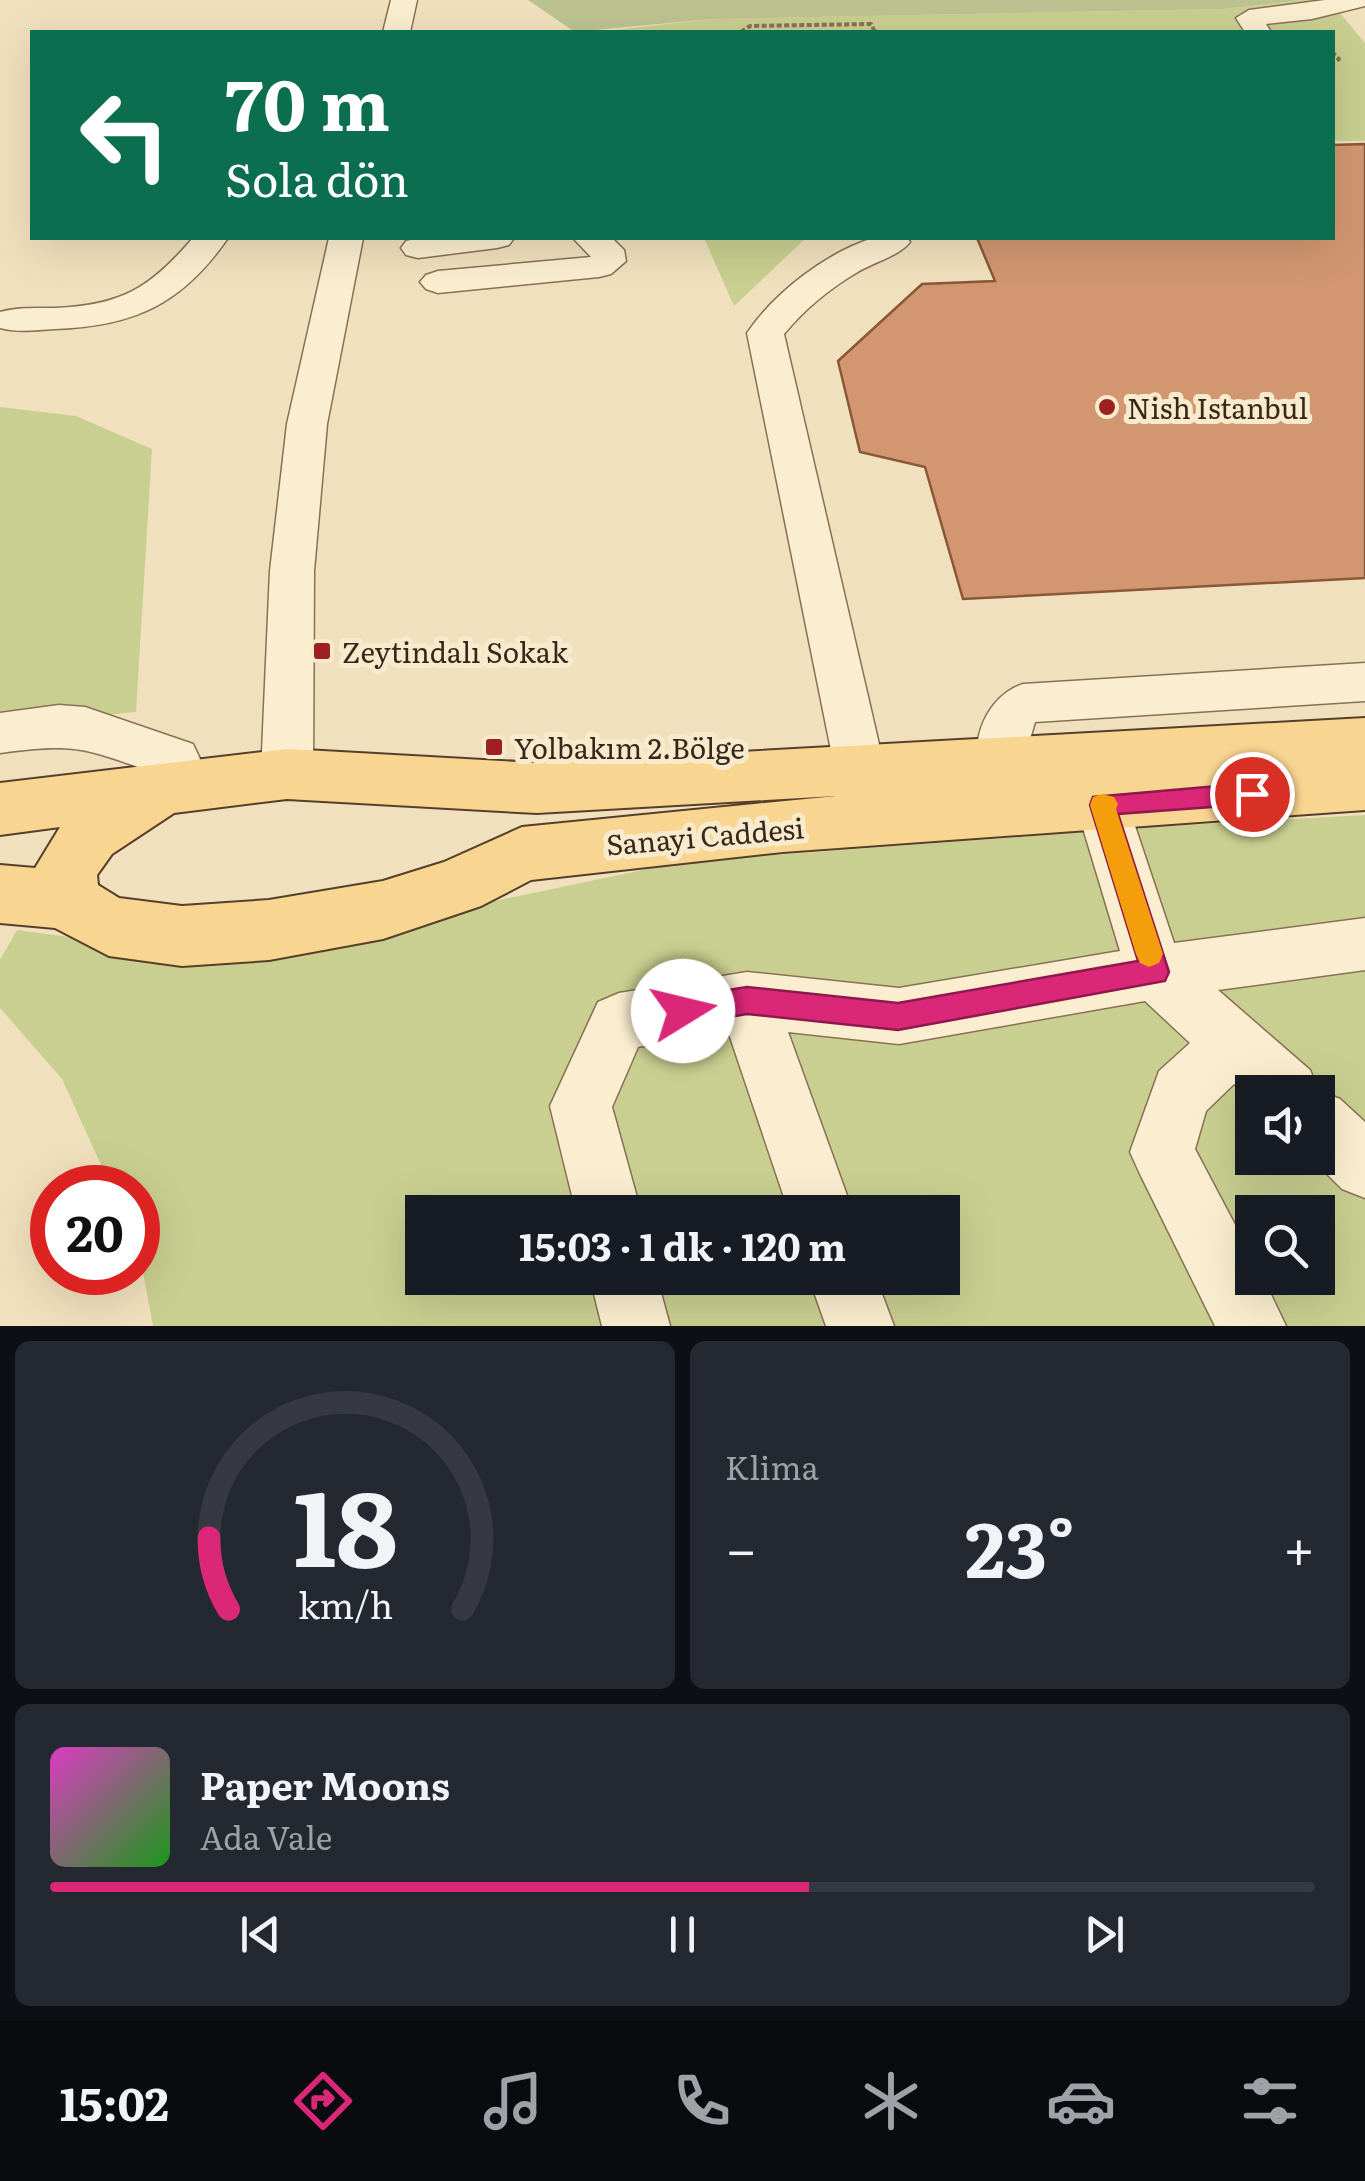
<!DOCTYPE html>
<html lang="tr">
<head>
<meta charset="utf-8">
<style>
	body { margin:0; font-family:Literata,serif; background:#242831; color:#f1f3f6; height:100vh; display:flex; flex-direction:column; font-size:38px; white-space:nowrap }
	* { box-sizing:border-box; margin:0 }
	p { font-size:32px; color:#9ea1a6 }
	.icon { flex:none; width:55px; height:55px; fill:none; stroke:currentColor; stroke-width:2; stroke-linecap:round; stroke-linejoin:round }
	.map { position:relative; height:1326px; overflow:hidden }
	.sheet { display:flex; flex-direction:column; gap:15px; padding:15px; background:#0d0f14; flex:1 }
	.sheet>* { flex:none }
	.banner { position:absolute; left:30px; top:30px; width:1305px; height:210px; border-radius:0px; box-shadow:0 10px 40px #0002; background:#0b6e4f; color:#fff; overflow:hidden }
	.controls { position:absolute; left:1235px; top:1075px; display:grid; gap:20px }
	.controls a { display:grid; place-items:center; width:100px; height:100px; border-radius:0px; background:#171b24; box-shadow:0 10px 40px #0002; font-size:50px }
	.speed { position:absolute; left:30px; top:1165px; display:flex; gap:20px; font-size:50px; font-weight:700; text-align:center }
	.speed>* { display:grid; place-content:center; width:130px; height:130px; border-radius:50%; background:#171b24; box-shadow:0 10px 40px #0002; line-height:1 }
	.speed .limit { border:15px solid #d22; background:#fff; color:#111 }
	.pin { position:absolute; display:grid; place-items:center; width:85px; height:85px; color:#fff; margin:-42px; border:5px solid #fff; border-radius:50%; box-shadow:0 2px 10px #0007 }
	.me { position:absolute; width:110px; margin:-55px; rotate:81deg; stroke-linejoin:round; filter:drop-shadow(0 0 8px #0008) }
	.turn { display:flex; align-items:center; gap:35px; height:210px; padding:0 30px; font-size:45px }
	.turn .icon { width:130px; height:130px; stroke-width:2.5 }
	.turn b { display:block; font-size:70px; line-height:85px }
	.big { font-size:75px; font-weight:700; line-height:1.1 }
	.sheet .card { flex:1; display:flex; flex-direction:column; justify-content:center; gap:15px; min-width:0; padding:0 35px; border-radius:15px; background:#242831 }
	.sheet .dial { align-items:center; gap:0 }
	.dial svg { height:260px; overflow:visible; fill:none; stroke:#363941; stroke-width:7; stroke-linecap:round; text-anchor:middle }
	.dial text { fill:#f1f3f6; stroke:none }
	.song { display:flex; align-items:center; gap:30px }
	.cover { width:120px; height:120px; border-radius:15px; background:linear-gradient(135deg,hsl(310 70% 55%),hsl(120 70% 35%)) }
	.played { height:10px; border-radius:5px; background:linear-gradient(90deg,#db2777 60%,#363941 60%) }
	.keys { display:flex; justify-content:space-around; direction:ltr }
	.heat { display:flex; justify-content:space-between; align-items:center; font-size:55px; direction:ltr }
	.sheet .tiles { flex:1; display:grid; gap:15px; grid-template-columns:1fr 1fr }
	.card:last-child { grid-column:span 2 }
	.trip { position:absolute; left:405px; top:1195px; width:555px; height:100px; border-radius:0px; background:#171b24; box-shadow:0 10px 40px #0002; font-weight:700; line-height:100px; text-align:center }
	.tab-bar { display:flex; height:160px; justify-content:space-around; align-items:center; background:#090b0e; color:#9ea1a6 }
	.tab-bar .icon { width:70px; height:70px }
	.tab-bar .active { color:#db2777 }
	.tab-bar b { font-size:45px; color:#f1f3f6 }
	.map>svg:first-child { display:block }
</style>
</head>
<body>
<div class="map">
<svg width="1365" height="1326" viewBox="0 0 1365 1326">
	<rect width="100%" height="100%" fill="#f1e0bd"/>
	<!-- green -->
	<g fill="#c9cf90" fill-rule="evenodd">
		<polygon points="1302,0 1329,0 1365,43 1365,141 1333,141 1332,32 615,30 710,19 1224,9"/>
		<polygon points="704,238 806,238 734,306"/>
		<polygon points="0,407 76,416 152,449 136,712 0,725"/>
		<path d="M1365,815v511h-1212l-15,-80v-58l-27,-1 -49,-108 -62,-71v-48l17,-30 82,11h204l378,-79 470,-35zM1252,1092h66v66h-66zM422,1212h520v66h-520zM1252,1212h66v66h-66z"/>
	</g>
	<!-- cemetery -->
	<polygon fill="#bdc390" points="528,0 1302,0 1224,9 710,19 575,32"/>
	<!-- building -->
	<polygon fill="#d29770" stroke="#8a5839" stroke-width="2.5" points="1365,144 1365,578 963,599 925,467 860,452 838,361 922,284 995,281 977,238 1332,238 1332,145"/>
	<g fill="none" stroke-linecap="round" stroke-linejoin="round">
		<!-- minor casing -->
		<g stroke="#897055" stroke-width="3">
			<g id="minor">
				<polygon points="391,0 417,0 410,32 383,32"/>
				<polygon points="1325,0 1365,0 1365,6 1312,19 1266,24 1271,32 1245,32 1236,18 1249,10"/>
				<path d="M193,238h35c-46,66 -93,88 -173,91 -18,1 -37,4 -55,-1v-16c18,-5 37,-4 56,-4 66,-3 94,-20 137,-70z"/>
				<polygon points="329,238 363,238 327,424 314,571 313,774 305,789 287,795 269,789 261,774 270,571 287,424"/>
				<polygon points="420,238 514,238 509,245 497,248 418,258 406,255 401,248 406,241"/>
				<polygon points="573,238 612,238 624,250 626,261 611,274 599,277 438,293 426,289 420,282 426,275 438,271 591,257"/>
				<path d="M873,238h34l3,4c-10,14 -39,21 -54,31 -27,16 -52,37 -72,61l101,436 -7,15 -18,6 -18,-6 -7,-15 -88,-437c28,-41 79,-80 126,-95z"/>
				<path d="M1365,663v38l-330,21 -16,55 -18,6 -18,-6c-17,-34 5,-82 40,-93z"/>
				<path d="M59,705l26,2 108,37 7,15 -18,44 -18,7 -18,-7 -8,-15 8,-18c-66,-24 -76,-26 -146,-17v-40z"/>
				<polygon points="1102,783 1120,789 1128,805 1174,943 1365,918 1365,970 1218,990 1310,1070 1318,1090 1340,1099 1365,1122 1365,1198 1342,1189 1311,1158 1318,1158 1318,1092 1252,1092 1252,1101 1234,1084 1206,1111 1195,1149 1252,1257 1252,1278 1263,1278 1286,1326 1215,1326 1140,1174 1130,1152 1159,1071 1190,1043 1145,1001 899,1044 788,1032 853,1212 789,1212 728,1031 638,1047 612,1107 641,1212 576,1212 550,1106 598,1002 619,993 747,972 899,988 1120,951 1076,805 1084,789"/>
				<polygon points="590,1278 657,1278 670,1326 602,1326"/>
				<polygon points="809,1278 876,1278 894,1326 826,1326"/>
			</g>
		</g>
		<!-- major casing -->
		<g stroke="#563e2a" stroke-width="4">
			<path id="major" d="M1365,718v92l-582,42 -252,28 -50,26 -98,33 -114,21 -87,6 -73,-10 -54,-28 -55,-5v-58l35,3 25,-41 -60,8v-52l287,-34 250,14zM836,796l-314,31 -78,35 -61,19 -114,19 -87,6 -63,-8 -21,-13 -1,-10 15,-21 62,-41 113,-14 250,14z"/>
		</g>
		<!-- path -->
		<g stroke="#897055" stroke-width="4" stroke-dasharray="5 2.5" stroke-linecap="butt">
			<polyline points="693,32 724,32"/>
			<polyline points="741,32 750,26 871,24 875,32"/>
			<polyline points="1332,52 1339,59 1332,63"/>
		</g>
		<!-- minor -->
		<use href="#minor" fill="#fbeed0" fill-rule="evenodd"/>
		<!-- major -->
		<use href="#major" fill="#f8d691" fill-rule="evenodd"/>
	</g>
	<!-- route -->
	<polygon fill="#db2777" stroke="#8e194d" stroke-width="2.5" points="1252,783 1261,786 1265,794 1261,801 1252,804 1118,814 1169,972 1165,981 898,1030 747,1014 683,1025 673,1021 669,1011 673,1001 683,997 747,987 898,1003 1138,961 1090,805 1093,797"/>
	<!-- slow -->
	<polygon fill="#f59e0b" points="1102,794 1114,797 1118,804 1116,809 1163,954 1159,963 1149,967 1140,963 1136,954 1090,805 1093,797"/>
	<!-- markers -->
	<g fill="#9d2123" stroke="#f8ebcd" stroke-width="4">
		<circle cx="1107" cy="407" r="10"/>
		<rect x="312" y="641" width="20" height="20" rx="5"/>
		<rect x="484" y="737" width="20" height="20" rx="5"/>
	</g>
	<g text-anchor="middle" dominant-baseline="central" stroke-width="10" stroke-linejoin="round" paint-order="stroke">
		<!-- poi labels -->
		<g font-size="28" fill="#38281b" stroke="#f8ebcd" text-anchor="start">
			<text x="1127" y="407">Nish Istanbul</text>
			<text x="342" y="651">Zeytindalı Sokak</text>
			<text x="514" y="747">Yolbakım 2.Bölge</text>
		</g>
		<!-- street labels -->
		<g font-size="28" fill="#38281b" stroke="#f8ebcd">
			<text transform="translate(705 835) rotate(-5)">Sanayi Caddesi</text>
		</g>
	</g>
</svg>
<div class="controls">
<a><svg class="icon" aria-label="sound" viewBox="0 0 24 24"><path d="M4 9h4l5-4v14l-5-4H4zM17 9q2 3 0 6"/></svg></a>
<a><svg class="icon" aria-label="search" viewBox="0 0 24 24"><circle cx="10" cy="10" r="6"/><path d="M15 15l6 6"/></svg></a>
</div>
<div class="speed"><div class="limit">20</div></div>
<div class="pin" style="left:1252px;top:794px;background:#d93025"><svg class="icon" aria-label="arrive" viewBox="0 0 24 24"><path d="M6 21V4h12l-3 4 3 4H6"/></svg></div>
<svg class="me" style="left:683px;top:1011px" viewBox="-20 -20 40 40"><circle r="19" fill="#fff"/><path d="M0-13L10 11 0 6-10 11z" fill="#db2777"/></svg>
<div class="trip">15:03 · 1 dk · 120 m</div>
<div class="banner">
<div class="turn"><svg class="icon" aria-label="left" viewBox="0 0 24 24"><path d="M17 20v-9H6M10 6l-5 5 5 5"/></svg><div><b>70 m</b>Sola dön</div></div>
</div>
</div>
<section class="sheet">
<div class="tiles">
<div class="card dial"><svg viewBox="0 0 100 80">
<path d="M14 69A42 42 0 1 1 86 69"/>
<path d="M14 69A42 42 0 0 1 8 47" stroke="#db2777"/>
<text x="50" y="56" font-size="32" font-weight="700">18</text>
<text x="50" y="72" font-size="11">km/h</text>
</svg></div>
<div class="card"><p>Klima</p>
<div class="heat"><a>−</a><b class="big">23°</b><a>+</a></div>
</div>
<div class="card">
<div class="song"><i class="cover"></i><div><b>Paper Moons</b><p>Ada Vale</p></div></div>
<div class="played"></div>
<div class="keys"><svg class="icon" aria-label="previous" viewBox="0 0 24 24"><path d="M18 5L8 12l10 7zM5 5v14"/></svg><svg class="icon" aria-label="pause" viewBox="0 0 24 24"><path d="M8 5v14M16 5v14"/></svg><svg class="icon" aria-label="next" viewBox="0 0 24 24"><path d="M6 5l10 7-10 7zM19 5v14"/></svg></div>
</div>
</div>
</section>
<nav class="tab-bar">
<b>15:02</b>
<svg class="icon active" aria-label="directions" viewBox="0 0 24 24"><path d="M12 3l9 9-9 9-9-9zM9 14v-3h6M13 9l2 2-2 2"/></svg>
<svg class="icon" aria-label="music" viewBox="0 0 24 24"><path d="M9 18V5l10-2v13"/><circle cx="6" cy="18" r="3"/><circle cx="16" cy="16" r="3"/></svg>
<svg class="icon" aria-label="phone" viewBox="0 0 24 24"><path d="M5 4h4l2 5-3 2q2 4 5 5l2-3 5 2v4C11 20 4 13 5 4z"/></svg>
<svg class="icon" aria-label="climate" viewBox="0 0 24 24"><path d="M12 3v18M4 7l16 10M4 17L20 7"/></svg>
<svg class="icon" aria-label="car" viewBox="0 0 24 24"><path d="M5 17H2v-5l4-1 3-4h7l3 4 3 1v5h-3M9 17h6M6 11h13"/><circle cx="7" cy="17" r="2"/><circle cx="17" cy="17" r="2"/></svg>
<svg class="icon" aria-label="filters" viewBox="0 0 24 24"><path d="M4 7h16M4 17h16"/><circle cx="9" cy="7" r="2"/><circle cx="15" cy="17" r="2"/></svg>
</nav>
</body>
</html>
